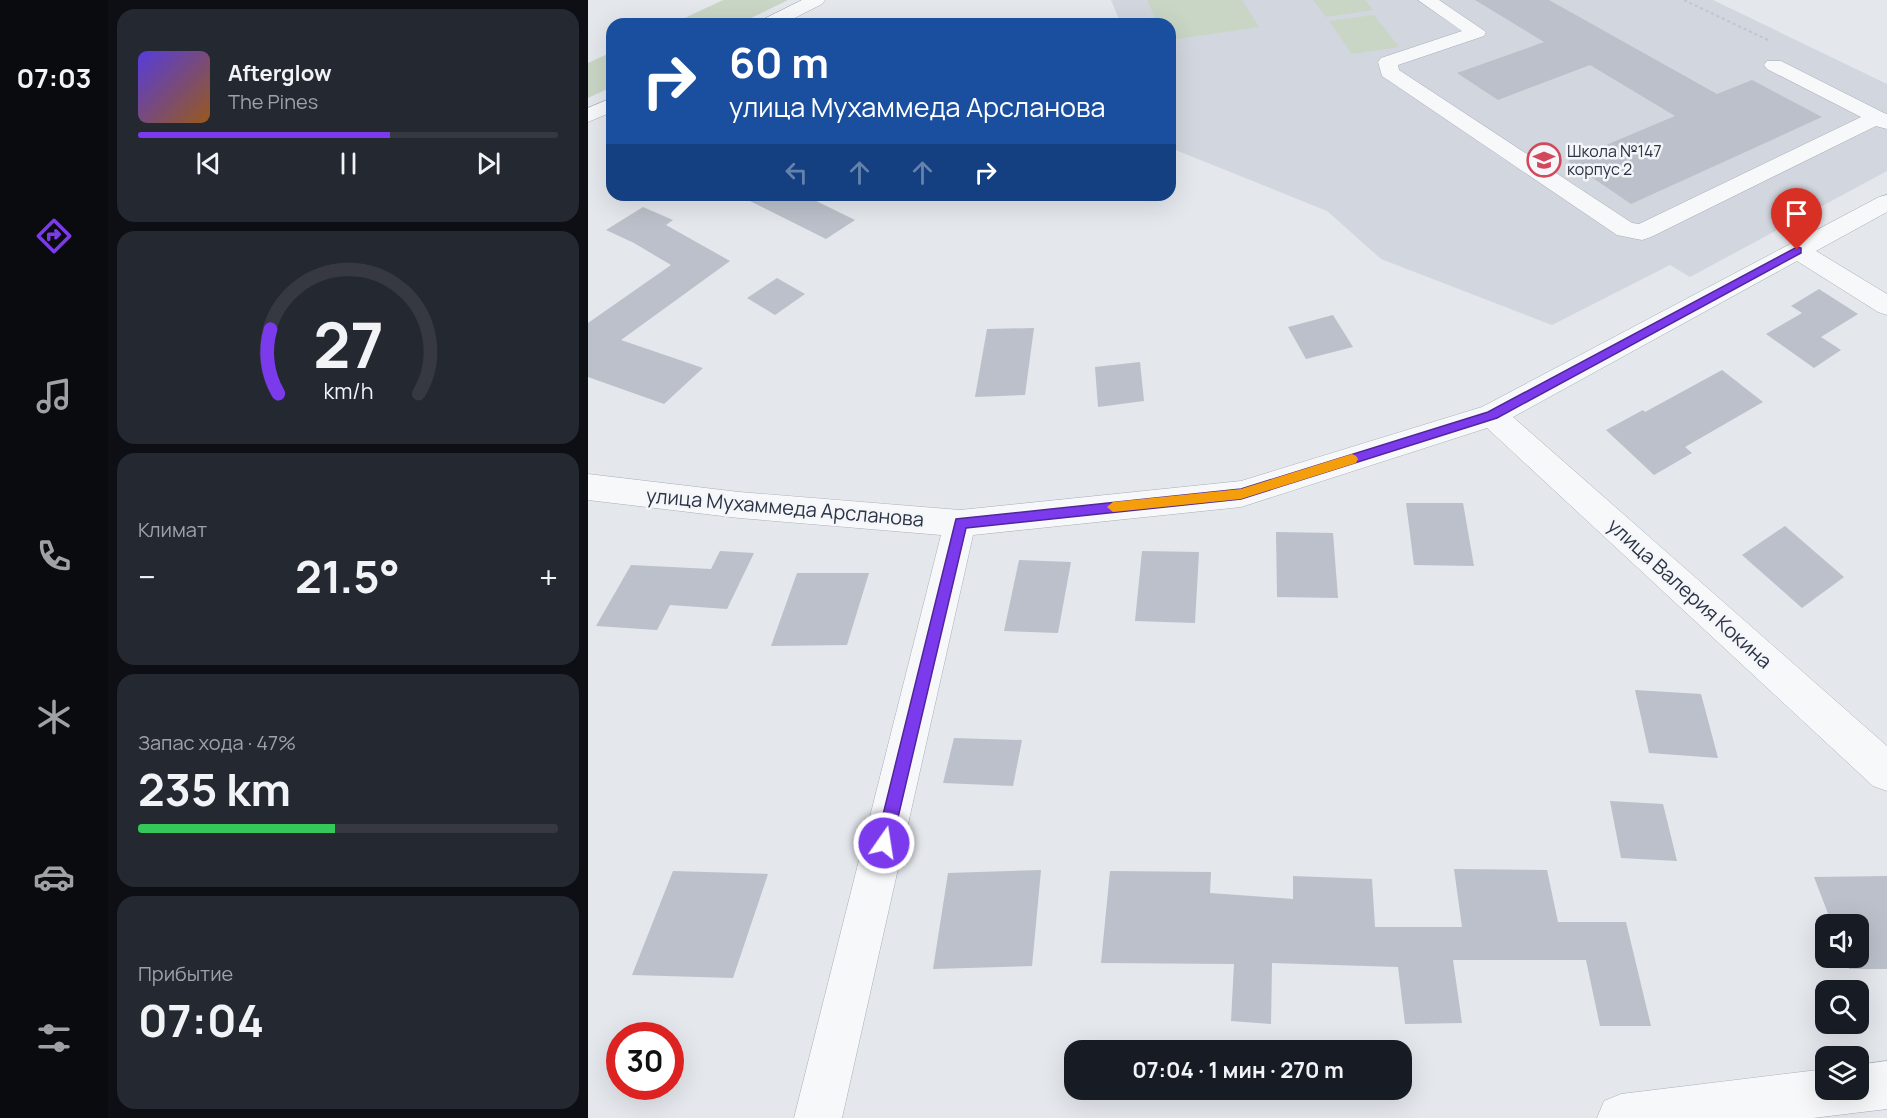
<!DOCTYPE html>
<html lang="ru">
<head>
<meta charset="utf-8">
<style>
	body { margin:0; font-family:Manrope,sans-serif; background:#242831; color:#f1f3f6; height:100vh; display:flex; flex-direction:column; font-size:22px; white-space:nowrap }
	* { box-sizing:border-box; margin:0 }
	p { font-size:20px; color:#9ea1a6 }
	.icon { flex:none; width:33px; height:33px; fill:none; stroke:currentColor; stroke-width:2; stroke-linecap:round; stroke-linejoin:round }
	.map { position:relative; flex:1; overflow:hidden }
	.details { display:flex; flex-direction:column; gap:9px; padding:9px; background:#0d0f14; width:480px }
	.details>* { flex:none }
	.guide { position:absolute; left:18px; top:18px; width:570px; height:183px; border-radius:18px; box-shadow:0 6px 24px #0002; background:#1a4fa0; color:#fff; overflow:hidden }
	.fabs { position:absolute; left:1227px; top:914px; display:grid; gap:12px }
	.fabs a { display:grid; place-items:center; width:54px; height:54px; border-radius:12px; background:#171b24; box-shadow:0 6px 24px #0002; font-size:30px }
	.speed { position:absolute; left:18px; top:1022px; display:flex; gap:12px; font-size:30px; font-weight:700; text-align:center }
	.speed>* { display:grid; place-content:center; width:78px; height:78px; border-radius:50%; background:#171b24; box-shadow:0 6px 24px #0002; line-height:1 }
	.speed .limit { border:9px solid #d22; background:#fff; color:#111 }
	.pin { position:absolute; display:grid; place-items:center; width:51px; height:51px; color:#fff; margin:-62px -26px; border-radius:50% 50% 50% 0; rotate:-45deg; box-shadow:0 0 6px #0007 }
	.pin .icon { rotate:45deg }
	.me { position:absolute; width:66px; margin:-33px; rotate:13deg; stroke-linejoin:round; filter:drop-shadow(0 0 4px #0008) }
	.turn { display:flex; align-items:center; gap:21px; height:126px; padding:0 24px; font-size:27px }
	.turn .icon { width:78px; height:78px; stroke-width:2.5 }
	.turn b { display:block; font-size:42px; line-height:51px }
	.lanes { display:flex; align-items:center; height:57px; padding:0 24px; background:#0003; justify-content:center; gap:30px; direction:ltr }
	.lanes .off { opacity:.35 }
	.big { font-size:45px; font-weight:700; line-height:1.1 }
	.details .widget { flex:1; display:flex; flex-direction:column; justify-content:center; gap:9px; min-width:0; padding:0 21px; border-radius:18px; background:#242831 }
	.details .dial { align-items:center; gap:0 }
	.dial svg { height:156px; overflow:visible; fill:none; stroke:#363941; stroke-width:7; stroke-linecap:round; text-anchor:middle }
	.dial text { fill:#f1f3f6; stroke:none }
	.song { display:flex; align-items:center; gap:18px }
	.cover { width:72px; height:72px; border-radius:9px; background:linear-gradient(135deg,hsl(250 70% 55%),hsl(30 70% 35%)) }
	.played { height:6px; border-radius:3px; background:linear-gradient(90deg,#7c3aed 60%,#363941 60%) }
	.keys { display:flex; justify-content:space-around; direction:ltr }
	.heat { display:flex; justify-content:space-between; align-items:center; font-size:33px; direction:ltr }
	.charge { height:9px; border-radius:4px; background:linear-gradient(90deg,#34c759 47%,#363941 0) }
	.trip { position:absolute; left:476px; top:1040px; width:348px; height:60px; border-radius:18px; background:#171b24; box-shadow:0 6px 24px #0002; font-weight:700; line-height:60px; text-align:center }
	main { display:flex; flex:1; min-height:0 }
	.dock { display:flex; flex-direction:column; width:108px; justify-content:space-around; align-items:center; background:#090b0e; color:#9ea1a6 }
	.dock .icon { width:42px; height:42px }
	.dock .on { color:#7c3aed }
	.dock b { font-size:27px; color:#f1f3f6 }
	.map>svg:first-child { display:block }
</style>
</head>
<body>
<main>
<nav class="dock">
<b>07:03</b>
<svg class="icon on" aria-label="directions" viewBox="0 0 24 24"><path d="M12 3l9 9-9 9-9-9zM9 14v-3h6M13 9l2 2-2 2"/></svg>
<svg class="icon" aria-label="music" viewBox="0 0 24 24"><path d="M9 18V5l10-2v13"/><circle cx="6" cy="18" r="3"/><circle cx="16" cy="16" r="3"/></svg>
<svg class="icon" aria-label="phone" viewBox="0 0 24 24"><path d="M5 4h4l2 5-3 2q2 4 5 5l2-3 5 2v4C11 20 4 13 5 4z"/></svg>
<svg class="icon" aria-label="climate" viewBox="0 0 24 24"><path d="M12 3v18M4 7l16 10M4 17L20 7"/></svg>
<svg class="icon" aria-label="car" viewBox="0 0 24 24"><path d="M5 17H2v-5l4-1 3-4h7l3 4 3 1v5h-3M9 17h6M6 11h13"/><circle cx="7" cy="17" r="2"/><circle cx="17" cy="17" r="2"/></svg>
<svg class="icon" aria-label="filters" viewBox="0 0 24 24"><path d="M4 7h16M4 17h16"/><circle cx="9" cy="7" r="2"/><circle cx="15" cy="17" r="2"/></svg>
</nav>
<section class="details">
<div class="widget">
<div class="song"><i class="cover"></i><div><b>Afterglow</b><p>The Pines</p></div></div>
<div class="played"></div>
<div class="keys"><svg class="icon" aria-label="previous" viewBox="0 0 24 24"><path d="M18 5L8 12l10 7zM5 5v14"/></svg><svg class="icon" aria-label="pause" viewBox="0 0 24 24"><path d="M8 5v14M16 5v14"/></svg><svg class="icon" aria-label="next" viewBox="0 0 24 24"><path d="M6 5l10 7-10 7zM19 5v14"/></svg></div>
</div>
<div class="widget dial"><svg viewBox="0 0 100 80">
<path d="M14 69A42 42 0 1 1 86 69"/>
<path d="M14 69A42 42 0 0 1 10 36" stroke="#7c3aed"/>
<text x="50" y="56" font-size="32" font-weight="700">27</text>
<text x="50" y="72" font-size="11">km/h</text>
</svg></div>
<div class="widget"><p>Климат</p>
<div class="heat"><a>−</a><b class="big">21.5°</b><a>+</a></div>
</div>
<div class="widget"><p>Запас хода · 47%</p><b class="big">235 km</b><div class="charge"></div></div>
<div class="widget"><p>Прибытие</p><b class="big">07:04</b></div>
</section>
<div class="map">
<svg width="1299" height="1118" viewBox="0 0 1299 1118">
	<rect width="100%" height="100%" fill="#e4e7ec"/>
	<!-- built -->
	<polygon fill="#d2d6de" points="523,0 1125,0 1299,84 1299,171 1102,277 1082,265 964,325 793,259 739,211 585,149 582,142 582,24 533,24"/>
	<!-- green -->
	<g fill="#c9d6c5">
		<polygon points="135,0 200,0 151,24 84,24"/>
		<polygon points="559,0 654,0 671,27 582,40 582,24 570,24"/>
		<polygon points="725,0 777,0 785,10 738,17"/>
		<polygon points="786,15 811,47 764,54 741,21"/>
		<polygon points="24,52 24,87 0,98 0,63"/>
	</g>
	<!-- building -->
	<g fill="#bbc0ca">
		<polygon points="887,0 961,0 1129,94 1164,80 1234,117 1043,204 980,161 1087,116 1002,65 910,100 869,73 956,42"/>
		<polygon points="150,195 216,195 267,220 238,239"/>
		<polygon points="55,207 85,220 78,225 142,261 33,340 115,368 76,404 0,377 0,323 83,265 46,243 18,230"/>
		<polygon points="189,278 217,294 187,315 159,298"/>
		<polygon points="1231,289 1270,314 1233,337 1253,350 1226,368 1178,334 1214,313 1203,306"/>
		<polygon points="745,315 765,347 718,359 700,327"/>
		<polygon points="446,328 437,395 387,397 399,329"/>
		<polygon points="552,362 556,401 510,407 507,367"/>
		<polygon points="1134,370 1175,402 1097,447 1104,453 1066,475 1018,430 1055,410 1057,412"/>
		<polygon points="818,503 875,503 886,566 826,565"/>
		<polygon points="1197,526 1256,577 1214,608 1154,555"/>
		<polygon points="688,532 745,533 750,598 689,597"/>
		<polygon points="132,551 166,553 139,609 82,605 69,630 8,626 43,565 123,569"/>
		<polygon points="554,551 611,552 607,623 547,621"/>
		<polygon points="431,560 483,562 470,633 416,631"/>
		<polygon points="209,573 281,573 259,645 183,646"/>
		<polygon points="1047,690 1113,694 1130,758 1061,753"/>
		<polygon points="366,738 434,740 425,786 355,783"/>
		<polygon points="1022,801 1075,804 1089,861 1033,858"/>
		<polygon points="866,869 959,870 970,922 1038,922 1063,1026 1012,1026 998,960 865,960 874,1023 817,1024 810,967 684,963 683,1024 643,1021 646,964 513,963 522,871 623,872 622,893 705,899 705,876 784,879 787,927 874,927"/>
		<polygon points="453,870 444,966 345,969 360,873"/>
		<polygon points="85,871 180,874 145,978 44,975"/>
		<polygon points="1299,876 1299,969 1261,969 1256,957 1270,957 1270,924 1244,924 1226,877"/>
	</g>
	<g fill="none" stroke-linecap="round" stroke-linejoin="round">
		<!-- minor casing -->
		<g stroke="#a9aeb7" stroke-width="1">
			<g id="minor">
				<polygon points="214,0 237,0 234,4 195,24 172,24 174,20"/>
				<polygon points="830,0 851,0 898,32 896,36 810,65 811,70 1044,223 1051,224 1273,117 1179,69 1176,65 1179,61 1193,61 1296,113 1299,114 1299,129 1288,126 1063,237 1054,240 1029,235 794,76 790,62 793,58 874,31"/>
				<polygon points="24,98 24,112 0,122 0,108"/>
				<polygon points="1299,195 1299,212 1228,251 1299,294 1299,315 1290,312 1209,261 925,417 1299,746 1299,791 1285,786 899,428 653,507 385,535 254,1118 206,1118 353,535 151,518 0,500 0,474 151,492 372,510 653,481 894,407 1291,197"/>
				<polygon points="1299,1061 1299,1109 1225,1118 1009,1118 1016,1101 1033,1094 1238,1069 1238,1089 1270,1089 1270,1065"/>
			</g>
		</g>
		<!-- path -->
		<polyline stroke="#c2c5cb" stroke-width="2" stroke-dasharray="3 3" stroke-linecap="butt" points="1096,0 1182,41"/>
		<!-- minor -->
		<use href="#minor" fill="#f7f8fa" fill-rule="evenodd"/>
	</g>
	<!-- route -->
	<polygon fill="#7c3aed" stroke="#51269a" stroke-width="1.5" points="1209,247 1213,248 1213,253 909,418 653,499 378,528 304,843 302,849 296,852 290,849 288,843 368,519 653,489 900,412"/>
	<!-- slow -->
	<polygon fill="#f59e0b" points="764,454 768,456 770,459 768,463 653,499 525,512 519,507 525,502 653,489"/>
	<!-- icons -->
	<defs>
		<g id="school-ring" transform="scale(1.725)"><circle r="9.5" fill="#f4f6f9" stroke="#d1495b" stroke-width="1.5"/><path d="M0-5L7-2L0 1L-7-2ZM-4 1L0 2.5L4 1V4Q0 6-4 4Z" fill="#d1495b"/></g>
	</defs>
	<g fill-rule="evenodd">
		<use href="#school-ring" x="956" y="160"/>
	</g>
	<g text-anchor="middle" dominant-baseline="central" stroke-width="5" stroke-linejoin="round" paint-order="stroke">
		<!-- far-poi labels -->
		<g font-size="16" fill="#2b3445" stroke="#f4f6f9" text-anchor="start">
			<text x="979" y="151">Школа №147<tspan x="979" dy="18">корпус 2</tspan></text>
		</g>
		<!-- street labels -->
		<g font-size="20" fill="#2b3445" stroke="#f4f6f9">
			<text transform="translate(197 507) rotate(5)">улица Мухаммеда Арсланова</text>
			<text transform="translate(1102 593) rotate(42)">улица Валерия Кокина</text>
		</g>
	</g>
</svg>
<div class="fabs">
<a><svg class="icon" aria-label="sound" viewBox="0 0 24 24"><path d="M4 9h4l5-4v14l-5-4H4zM17 9q2 3 0 6"/></svg></a>
<a><svg class="icon" aria-label="search" viewBox="0 0 24 24"><circle cx="10" cy="10" r="6"/><path d="M15 15l6 6"/></svg></a>
<a><svg class="icon" aria-label="layers" viewBox="0 0 24 24"><path d="M12 4l9 5-9 5-9-5zM3 14l9 5 9-5"/></svg></a>
</div>
<div class="speed"><div class="limit">30</div></div>
<div class="pin" style="left:1209px;top:250px;background:#d93025"><svg class="icon" aria-label="arrive" viewBox="0 0 24 24"><path d="M6 21V4h12l-3 4 3 4H6"/></svg></div>
<svg class="me" style="left:296px;top:843px" viewBox="-20 -20 40 40"><circle r="17" fill="#7c3aed" stroke="#fff" stroke-width="3"/><path d="M0-11L8 9 0 5-8 9z" fill="#fff"/></svg>
<div class="trip">07:04 · 1 мин · 270 m</div>
<div class="guide">
<div class="turn"><svg class="icon" aria-label="right" viewBox="0 0 24 24"><path d="M7 20v-9h11M14 6l5 5-5 5"/></svg><div><b>60 m</b>улица Мухаммеда Арсланова</div></div>
<div class="lanes"><svg class="icon off" aria-label="left" viewBox="0 0 24 24"><path d="M17 20v-9H6M10 6l-5 5 5 5"/></svg><svg class="icon off" aria-label="ahead" viewBox="0 0 24 24"><path d="M12 20V5M6 11l6-6 6 6"/></svg><svg class="icon off" aria-label="ahead" viewBox="0 0 24 24"><path d="M12 20V5M6 11l6-6 6 6"/></svg><svg class="icon" aria-label="right" viewBox="0 0 24 24"><path d="M7 20v-9h11M14 6l5 5-5 5"/></svg></div>
</div>
</div>
</main>
</body>
</html>
